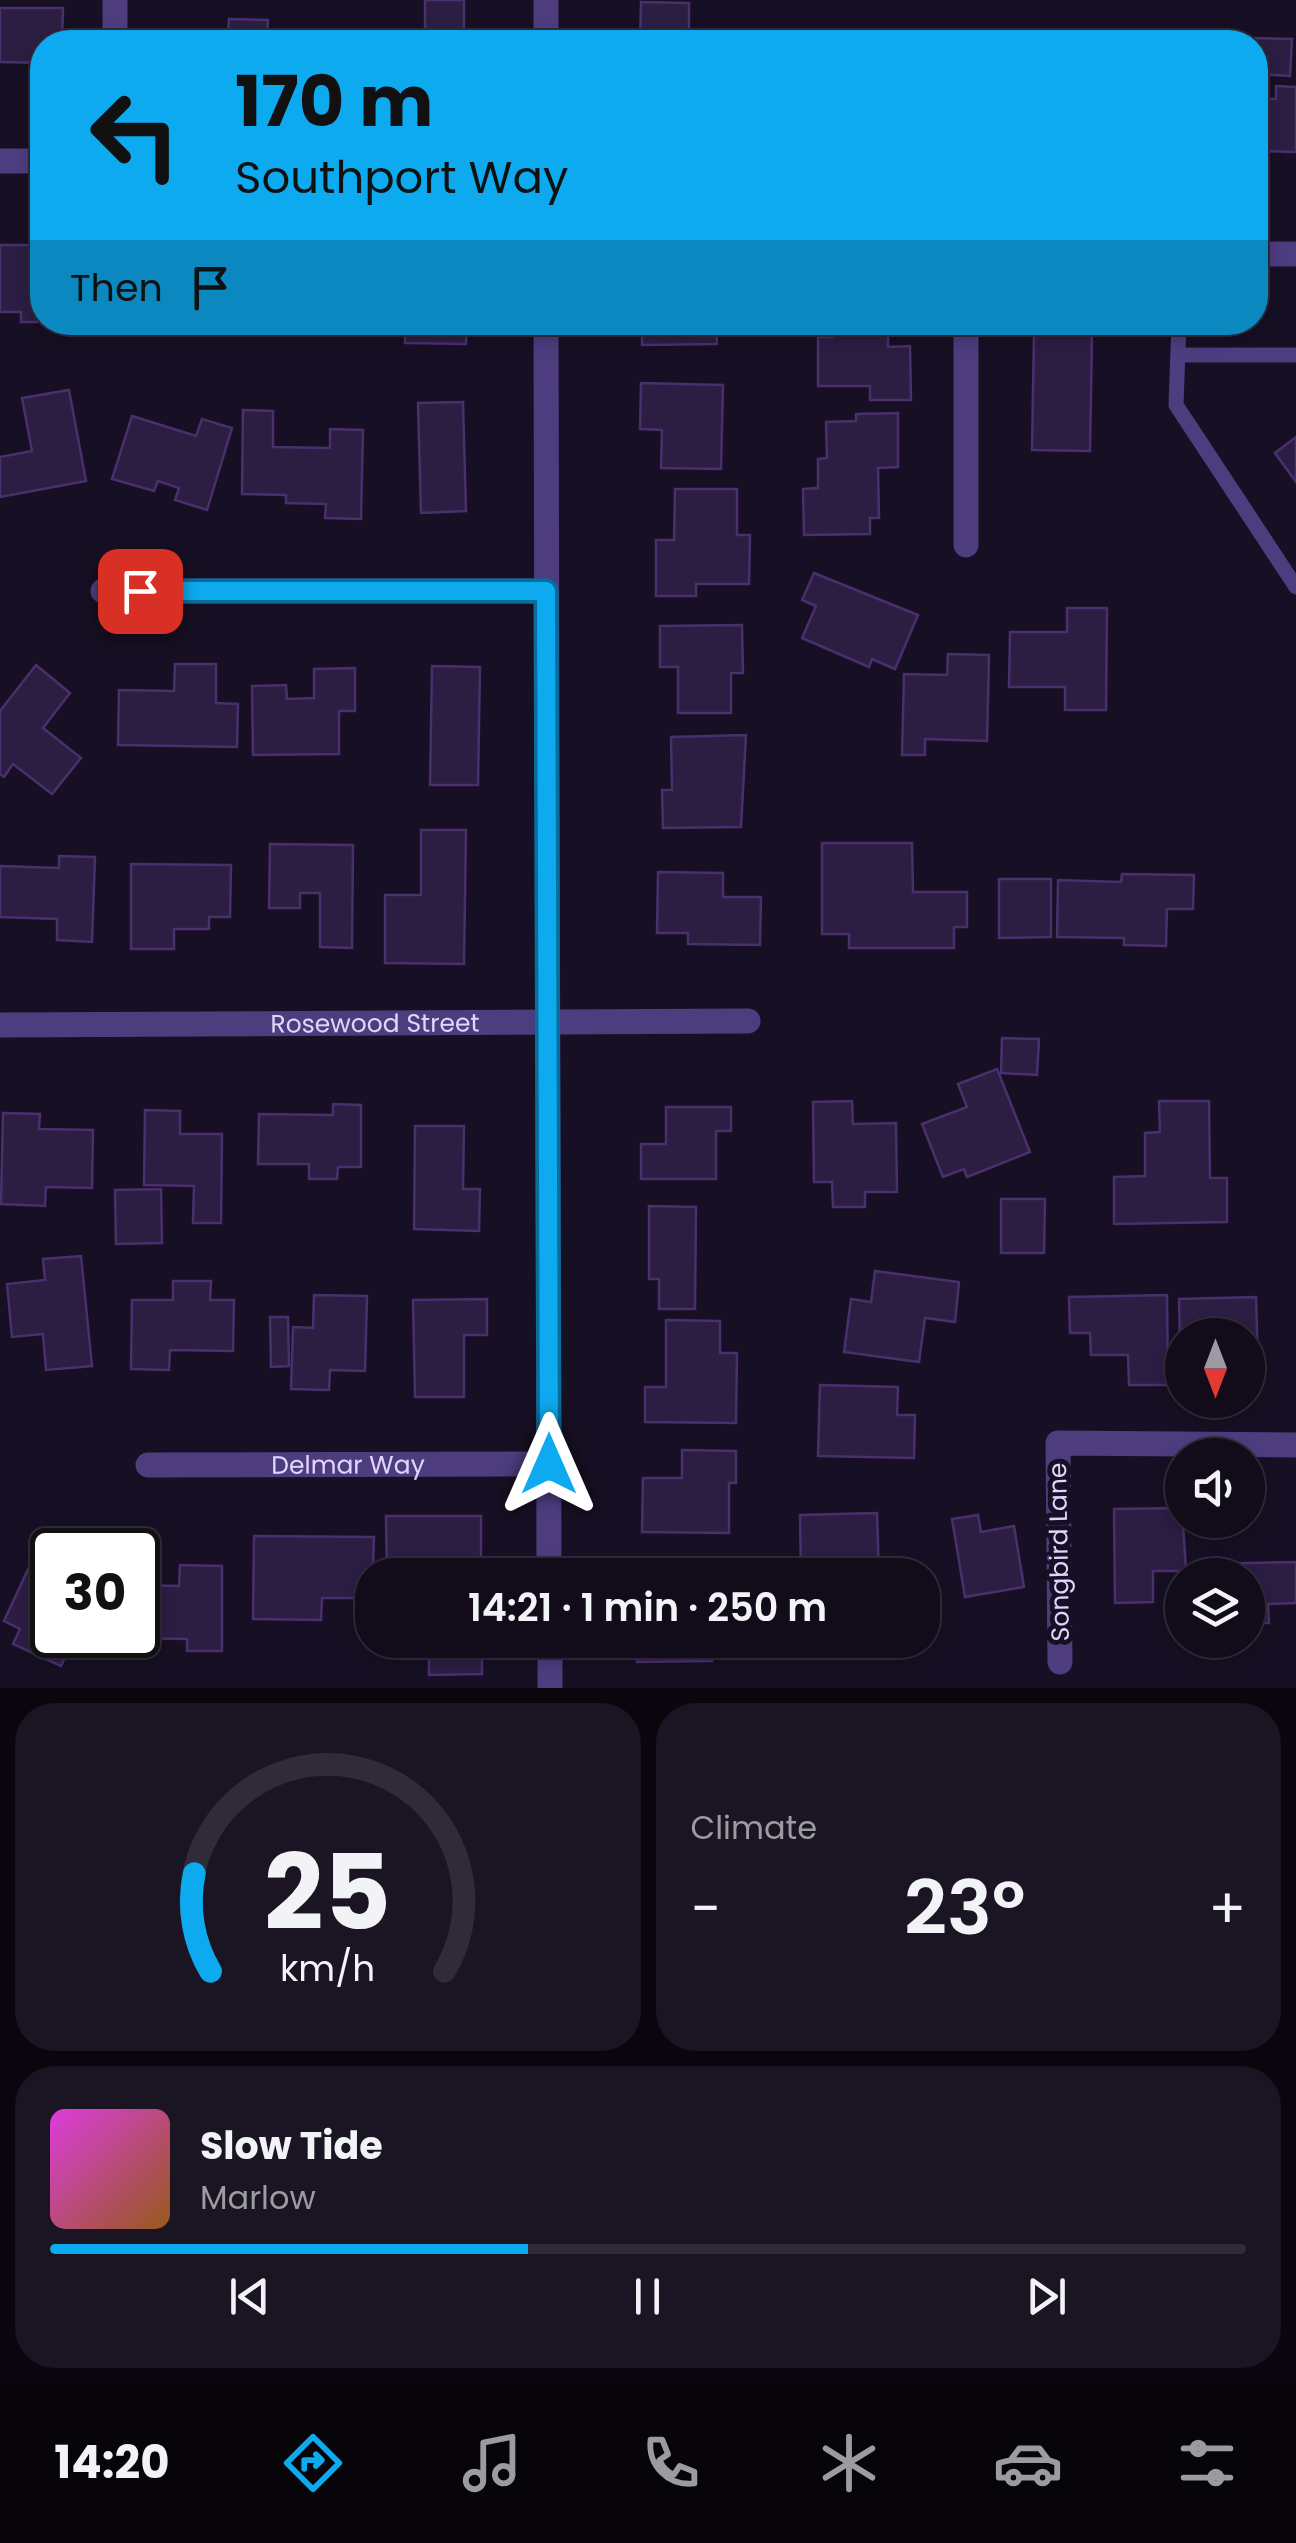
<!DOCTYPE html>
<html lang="en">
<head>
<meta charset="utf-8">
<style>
	body { margin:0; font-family:Poppins,sans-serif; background:#1a1423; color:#f1f3f6; height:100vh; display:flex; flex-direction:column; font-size:38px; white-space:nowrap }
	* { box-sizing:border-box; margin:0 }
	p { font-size:32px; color:#9c9ba2 }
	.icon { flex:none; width:55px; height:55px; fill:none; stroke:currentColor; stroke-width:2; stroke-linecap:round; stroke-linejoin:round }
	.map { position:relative; height:1688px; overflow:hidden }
	.sheet { display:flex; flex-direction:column; gap:15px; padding:15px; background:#09060e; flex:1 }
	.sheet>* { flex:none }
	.top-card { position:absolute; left:30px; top:30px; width:1238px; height:305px; border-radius:40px; box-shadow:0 5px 15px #0003,0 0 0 2px #302b39; background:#0eaaef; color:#111; overflow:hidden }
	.needle { width:65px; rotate:180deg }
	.buttons { position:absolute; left:1165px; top:1318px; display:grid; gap:20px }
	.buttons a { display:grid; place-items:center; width:100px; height:100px; border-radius:50%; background:#110b1a; box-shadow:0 5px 15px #0003,0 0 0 2px #302b39; font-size:50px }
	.speed { position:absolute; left:30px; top:1528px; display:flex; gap:20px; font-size:50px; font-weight:700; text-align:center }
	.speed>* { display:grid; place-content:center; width:130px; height:130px; border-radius:50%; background:#110b1a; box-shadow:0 5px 15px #0003,0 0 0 2px #302b39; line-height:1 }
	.speed .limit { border:5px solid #111; border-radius:15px; background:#fff; color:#111 }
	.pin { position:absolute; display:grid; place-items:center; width:85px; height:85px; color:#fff; margin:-42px; border-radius:20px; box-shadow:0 5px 15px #0006 }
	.me { position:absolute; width:110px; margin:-55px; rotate:0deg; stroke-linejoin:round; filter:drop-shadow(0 0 8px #0008) }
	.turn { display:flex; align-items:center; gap:35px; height:210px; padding:0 40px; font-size:45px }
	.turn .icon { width:130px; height:130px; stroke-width:2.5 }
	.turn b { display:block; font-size:70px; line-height:85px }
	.then { display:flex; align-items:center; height:95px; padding:0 40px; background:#0003; gap:20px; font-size:38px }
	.big { font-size:75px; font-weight:600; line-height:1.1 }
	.sheet .tile { flex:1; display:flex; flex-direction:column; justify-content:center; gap:15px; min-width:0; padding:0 35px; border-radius:40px; background:#1a1423 }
	.sheet .dial { align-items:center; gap:0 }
	.dial svg { height:260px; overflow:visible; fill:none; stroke:#302b39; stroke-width:7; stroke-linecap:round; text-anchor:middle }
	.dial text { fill:#f1f3f6; stroke:none }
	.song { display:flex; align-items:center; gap:30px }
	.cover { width:120px; height:120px; border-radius:15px; background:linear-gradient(135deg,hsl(300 70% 55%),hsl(30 70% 35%)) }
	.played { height:10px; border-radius:5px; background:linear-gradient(90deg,#0eaaef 40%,#302b39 40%) }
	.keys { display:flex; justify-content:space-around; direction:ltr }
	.heat { display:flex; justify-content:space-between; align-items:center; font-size:55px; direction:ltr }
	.sheet .tiles { flex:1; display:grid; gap:15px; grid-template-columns:1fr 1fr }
	.tile:last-child { grid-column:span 2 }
	.trip { position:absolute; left:355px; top:1558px; width:585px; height:100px; border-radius:40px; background:#110b1a; box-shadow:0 5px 15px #0003,0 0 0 2px #302b39; font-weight:600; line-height:100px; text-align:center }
	.tabs { display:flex; height:160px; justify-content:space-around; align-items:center; background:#07040a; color:#9c9ba2 }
	.tabs .icon { width:70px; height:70px }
	.tabs .selected { color:#0eaaef }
	.tabs b { font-size:45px; color:#f1f3f6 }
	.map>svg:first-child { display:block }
</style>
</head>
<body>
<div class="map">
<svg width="1296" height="1688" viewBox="0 0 1296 1688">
	<rect width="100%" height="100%" fill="#170f23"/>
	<!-- building -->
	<g fill="#2c1d43" stroke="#49306d" stroke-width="2.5">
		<rect x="425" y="0" width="39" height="42"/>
		<polygon points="641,2 689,3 689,42 694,42 640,42"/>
		<polygon points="0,8 63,8 62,42 42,42 42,63 0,62"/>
		<polygon points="229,19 268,20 267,35 327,37 327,42 190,42 190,34 228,34"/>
		<polygon points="1255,38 1292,39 1290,76 1255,74"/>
		<polygon points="1276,86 1296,87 1296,152 1255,151 1255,98 1276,99"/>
		<polygon points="0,245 29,245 30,267 42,267 42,322 21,322 21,312 0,312"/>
		<polygon points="260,322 351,322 351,326 260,327"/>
		<polygon points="405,322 467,322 466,344 405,343"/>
		<polygon points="642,322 716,322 717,344 642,345"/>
		<polygon points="832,322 888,322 888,347 910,346 911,400 870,400 870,386 818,386 818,337 832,337"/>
		<polygon points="1034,334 1092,335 1090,451 1032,450"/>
		<polygon points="641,383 723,385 721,469 661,468 662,430 640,429"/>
		<polygon points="69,390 86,481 0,497 0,457 32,451 22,398"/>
		<polygon points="463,402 466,511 421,513 418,403"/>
		<polygon points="243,410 273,411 273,447 330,448 330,429 363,430 361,519 325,518 326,504 286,503 286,495 242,494"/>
		<polygon points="898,413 898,467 878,468 879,518 870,518 870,534 804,535 803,489 818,488 818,459 827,458 826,422 856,421 856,414"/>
		<polygon points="132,416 196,436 202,419 232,428 207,510 175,500 179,488 158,481 154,491 112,479"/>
		<polygon points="1296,437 1296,482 1275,453"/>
		<polygon points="675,489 737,489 737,535 750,535 749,584 696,584 696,596 656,596 656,540 674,540"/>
		<polygon points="814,573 918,615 895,669 872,659 869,667 802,638 816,606 802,600"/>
		<polygon points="1067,608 1107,608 1106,710 1065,710 1065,687 1009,687 1010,632 1067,632"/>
		<polygon points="742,625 743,673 731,673 731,713 678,713 678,667 660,667 660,626"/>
		<polygon points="948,654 989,655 987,741 925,739 925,755 902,755 904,674 947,675"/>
		<polygon points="175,664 216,664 216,703 238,704 237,747 118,745 119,690 174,691"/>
		<polygon points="36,665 70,693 43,728 81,758 52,794 13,764 4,777 0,774 0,711"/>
		<polygon points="432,666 480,667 478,785 430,785"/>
		<polygon points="355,668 355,711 339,711 339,754 253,755 252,686 286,685 287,699 314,698 314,669"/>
		<polygon points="746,735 741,827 663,828 662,790 672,790 671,737"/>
		<polygon points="421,830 466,830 464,964 385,963 385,895 421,895"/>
		<polygon points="822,843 912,843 913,892 967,892 967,927 954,927 954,948 849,948 849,934 822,934"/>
		<polygon points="270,844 353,845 352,948 320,947 320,893 300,893 300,908 269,908"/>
		<polygon points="59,856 95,857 92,942 57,940 57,919 0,917 0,866 59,868"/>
		<polygon points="131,864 231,865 230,917 209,917 209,929 174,929 174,949 131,949"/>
		<polygon points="658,872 723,873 723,897 761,897 760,945 688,944 688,933 657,933"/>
		<polygon points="1122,874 1194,875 1193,909 1167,909 1166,946 1124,945 1124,938 1057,937 1058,880 1121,882"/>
		<polygon points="999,879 1051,879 1051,937 999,938"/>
		<polygon points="1002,1038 1039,1039 1037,1075 1001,1073"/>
		<polygon points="997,1069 1030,1152 967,1177 964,1169 943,1177 922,1124 967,1107 958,1084"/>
		<polygon points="852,1101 853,1124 896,1123 897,1192 865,1192 865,1207 833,1207 832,1182 814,1182 813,1102"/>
		<polygon points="1159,1101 1209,1101 1210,1178 1227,1178 1227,1222 1114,1224 1114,1177 1145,1176 1145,1133 1160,1132"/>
		<polygon points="333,1104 361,1105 361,1167 338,1167 337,1179 309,1179 309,1164 258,1164 259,1114 333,1115"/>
		<polygon points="666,1107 731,1107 731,1131 716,1131 716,1179 641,1179 641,1144 666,1144"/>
		<polygon points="145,1110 180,1111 180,1134 222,1134 221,1223 193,1223 194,1186 144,1185"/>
		<polygon points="3,1113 40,1114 39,1129 93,1130 92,1188 46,1187 45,1206 1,1204"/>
		<polygon points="415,1126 464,1126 463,1189 480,1189 479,1231 414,1229"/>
		<polygon points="161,1189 162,1243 116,1244 115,1190"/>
		<polygon points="1001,1199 1045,1199 1044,1253 1001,1253"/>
		<polygon points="649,1206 696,1207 695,1309 659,1309 659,1279 649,1279"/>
		<polygon points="81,1256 92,1366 46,1370 43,1334 12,1337 7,1284 45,1280 43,1259"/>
		<polygon points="875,1271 959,1282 955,1322 925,1318 919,1362 844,1352 851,1299 871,1302"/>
		<polygon points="173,1281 211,1281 210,1300 234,1300 233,1351 170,1350 169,1370 131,1369 132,1300 173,1300"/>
		<polygon points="314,1295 367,1296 365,1371 330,1370 329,1390 291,1389 293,1327 313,1328"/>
		<polygon points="1167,1295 1168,1385 1129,1385 1128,1355 1091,1355 1090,1333 1070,1333 1069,1297"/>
		<polygon points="1256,1297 1258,1364 1248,1364 1248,1335 1182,1335 1181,1388 1179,1299"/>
		<polygon points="487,1299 487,1335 464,1335 464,1397 415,1397 413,1300"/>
		<polygon points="270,1317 288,1317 289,1366 271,1367"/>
		<polygon points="666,1320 720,1321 720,1353 737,1353 736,1423 645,1422 645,1387 666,1387"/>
		<polygon points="820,1385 898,1387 897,1415 915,1415 914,1458 818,1456"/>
		<polygon points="682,1450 736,1451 736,1483 729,1483 729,1533 642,1532 643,1478 682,1478"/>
		<polygon points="1182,1508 1186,1571 1153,1571 1153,1602 1115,1603 1114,1509"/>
		<polygon points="877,1513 879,1575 801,1575 800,1515"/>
		<polygon points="978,1515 981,1532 1014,1526 1024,1587 965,1597 952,1519"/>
		<polygon points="386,1516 481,1516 481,1575 387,1575"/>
		<polygon points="254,1536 374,1537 372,1598 322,1598 321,1620 253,1619"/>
		<polygon points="37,1550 52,1557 52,1635 75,1635 61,1666 13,1644 20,1629 4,1621"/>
		<polygon points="1296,1562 1296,1603 1268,1604 1269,1623 1248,1623 1248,1575 1203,1575 1203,1564"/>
		<polygon points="732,1563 733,1575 642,1575 642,1565"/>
		<polygon points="180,1565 222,1566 222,1651 187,1651 187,1639 130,1638 138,1635 138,1585 179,1586"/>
		<polygon points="429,1640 482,1640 482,1674 429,1675"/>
		<polygon points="637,1640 711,1640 712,1661 637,1662"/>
	</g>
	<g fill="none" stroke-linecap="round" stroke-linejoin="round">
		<!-- lane -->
		<g stroke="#4d3d7f" stroke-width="15">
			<polyline points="1179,322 1176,405 1296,587"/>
			<polyline points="1178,355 1296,355"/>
		</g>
		<!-- street -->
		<g stroke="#4d3d7f" stroke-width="25">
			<polyline points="115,42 115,0"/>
			<polyline points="546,42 546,0"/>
			<polyline points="0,161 42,161"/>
			<polyline points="1255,254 1296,254"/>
			<polyline points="546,322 549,1575"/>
			<polyline points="966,545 966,322"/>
			<polyline points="103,591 546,591"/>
			<path id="s1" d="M0,1025l748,-4"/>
			<path id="s2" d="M148,1465l401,-1"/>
			<polyline points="550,1640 550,1688"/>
			<polyline points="1060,1662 1058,1443 1296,1445"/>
		</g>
	</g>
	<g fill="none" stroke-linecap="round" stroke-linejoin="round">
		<!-- route casing -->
		<g stroke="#096e9b" stroke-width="25">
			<polyline id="route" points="140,591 546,591 549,1464"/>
		</g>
		<!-- route -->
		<use href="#route" stroke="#0eaaef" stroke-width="18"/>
	</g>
	<g text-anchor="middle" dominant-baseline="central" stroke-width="10" stroke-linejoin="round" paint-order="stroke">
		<!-- street labels -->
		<g font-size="25" fill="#e1d4fd" stroke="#170f23">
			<text stroke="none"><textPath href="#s1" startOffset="375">Rosewood Street</textPath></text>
			<text stroke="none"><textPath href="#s2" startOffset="200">Delmar Way</textPath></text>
			<text transform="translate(1059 1552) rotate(-91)">Songbird Lane</text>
		</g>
	</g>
</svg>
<div class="buttons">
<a><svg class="needle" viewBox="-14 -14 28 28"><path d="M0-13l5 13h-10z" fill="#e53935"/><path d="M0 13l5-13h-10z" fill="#9c9ba2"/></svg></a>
<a><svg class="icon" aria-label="sound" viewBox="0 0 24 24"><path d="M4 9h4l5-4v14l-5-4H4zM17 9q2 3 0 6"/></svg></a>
<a><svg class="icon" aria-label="layers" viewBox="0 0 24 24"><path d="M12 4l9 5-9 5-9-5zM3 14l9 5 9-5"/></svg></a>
</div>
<div class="speed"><div class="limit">30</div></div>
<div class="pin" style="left:140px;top:591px;background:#d93025"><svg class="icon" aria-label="arrive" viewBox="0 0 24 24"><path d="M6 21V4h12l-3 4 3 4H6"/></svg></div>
<svg class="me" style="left:549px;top:1464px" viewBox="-20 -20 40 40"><path d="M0-17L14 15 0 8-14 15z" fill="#0eaaef" stroke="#fff" stroke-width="4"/></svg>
<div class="trip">14:21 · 1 min · 250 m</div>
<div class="top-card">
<div class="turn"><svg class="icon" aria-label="left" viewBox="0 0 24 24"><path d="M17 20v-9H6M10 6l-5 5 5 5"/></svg><div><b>170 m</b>Southport Way</div></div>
<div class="then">Then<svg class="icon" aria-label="arrive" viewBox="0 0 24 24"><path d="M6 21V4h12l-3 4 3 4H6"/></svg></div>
</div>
</div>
<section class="sheet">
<div class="tiles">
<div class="tile dial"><svg viewBox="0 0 100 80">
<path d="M14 69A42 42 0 1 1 86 69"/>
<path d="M14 69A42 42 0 0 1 9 39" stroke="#0eaaef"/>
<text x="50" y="56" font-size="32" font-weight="700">25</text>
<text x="50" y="72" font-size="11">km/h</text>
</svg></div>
<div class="tile"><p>Climate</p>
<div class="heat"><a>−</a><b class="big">23°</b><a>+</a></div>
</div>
<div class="tile">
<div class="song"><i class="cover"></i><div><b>Slow Tide</b><p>Marlow</p></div></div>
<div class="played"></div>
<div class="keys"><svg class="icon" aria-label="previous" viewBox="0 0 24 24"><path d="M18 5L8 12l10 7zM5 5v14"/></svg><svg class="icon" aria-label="pause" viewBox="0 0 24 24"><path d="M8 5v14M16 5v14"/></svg><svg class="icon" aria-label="next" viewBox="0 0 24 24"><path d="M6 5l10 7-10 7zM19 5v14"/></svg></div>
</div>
</div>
</section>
<nav class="tabs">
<b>14:20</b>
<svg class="icon selected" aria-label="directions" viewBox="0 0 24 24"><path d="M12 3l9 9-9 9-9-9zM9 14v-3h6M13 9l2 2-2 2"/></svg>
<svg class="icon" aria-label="music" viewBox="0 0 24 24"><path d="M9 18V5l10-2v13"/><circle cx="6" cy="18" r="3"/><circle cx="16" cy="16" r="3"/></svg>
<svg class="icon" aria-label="phone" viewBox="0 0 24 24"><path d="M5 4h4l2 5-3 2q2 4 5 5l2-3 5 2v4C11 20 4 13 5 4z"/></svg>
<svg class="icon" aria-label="climate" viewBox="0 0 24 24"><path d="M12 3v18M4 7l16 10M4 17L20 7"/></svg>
<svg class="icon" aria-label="car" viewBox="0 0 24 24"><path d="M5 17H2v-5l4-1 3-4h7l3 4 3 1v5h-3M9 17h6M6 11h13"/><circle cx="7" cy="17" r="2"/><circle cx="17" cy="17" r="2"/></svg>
<svg class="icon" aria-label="filters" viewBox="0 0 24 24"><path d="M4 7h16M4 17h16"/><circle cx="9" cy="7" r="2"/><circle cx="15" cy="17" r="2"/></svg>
</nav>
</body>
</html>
